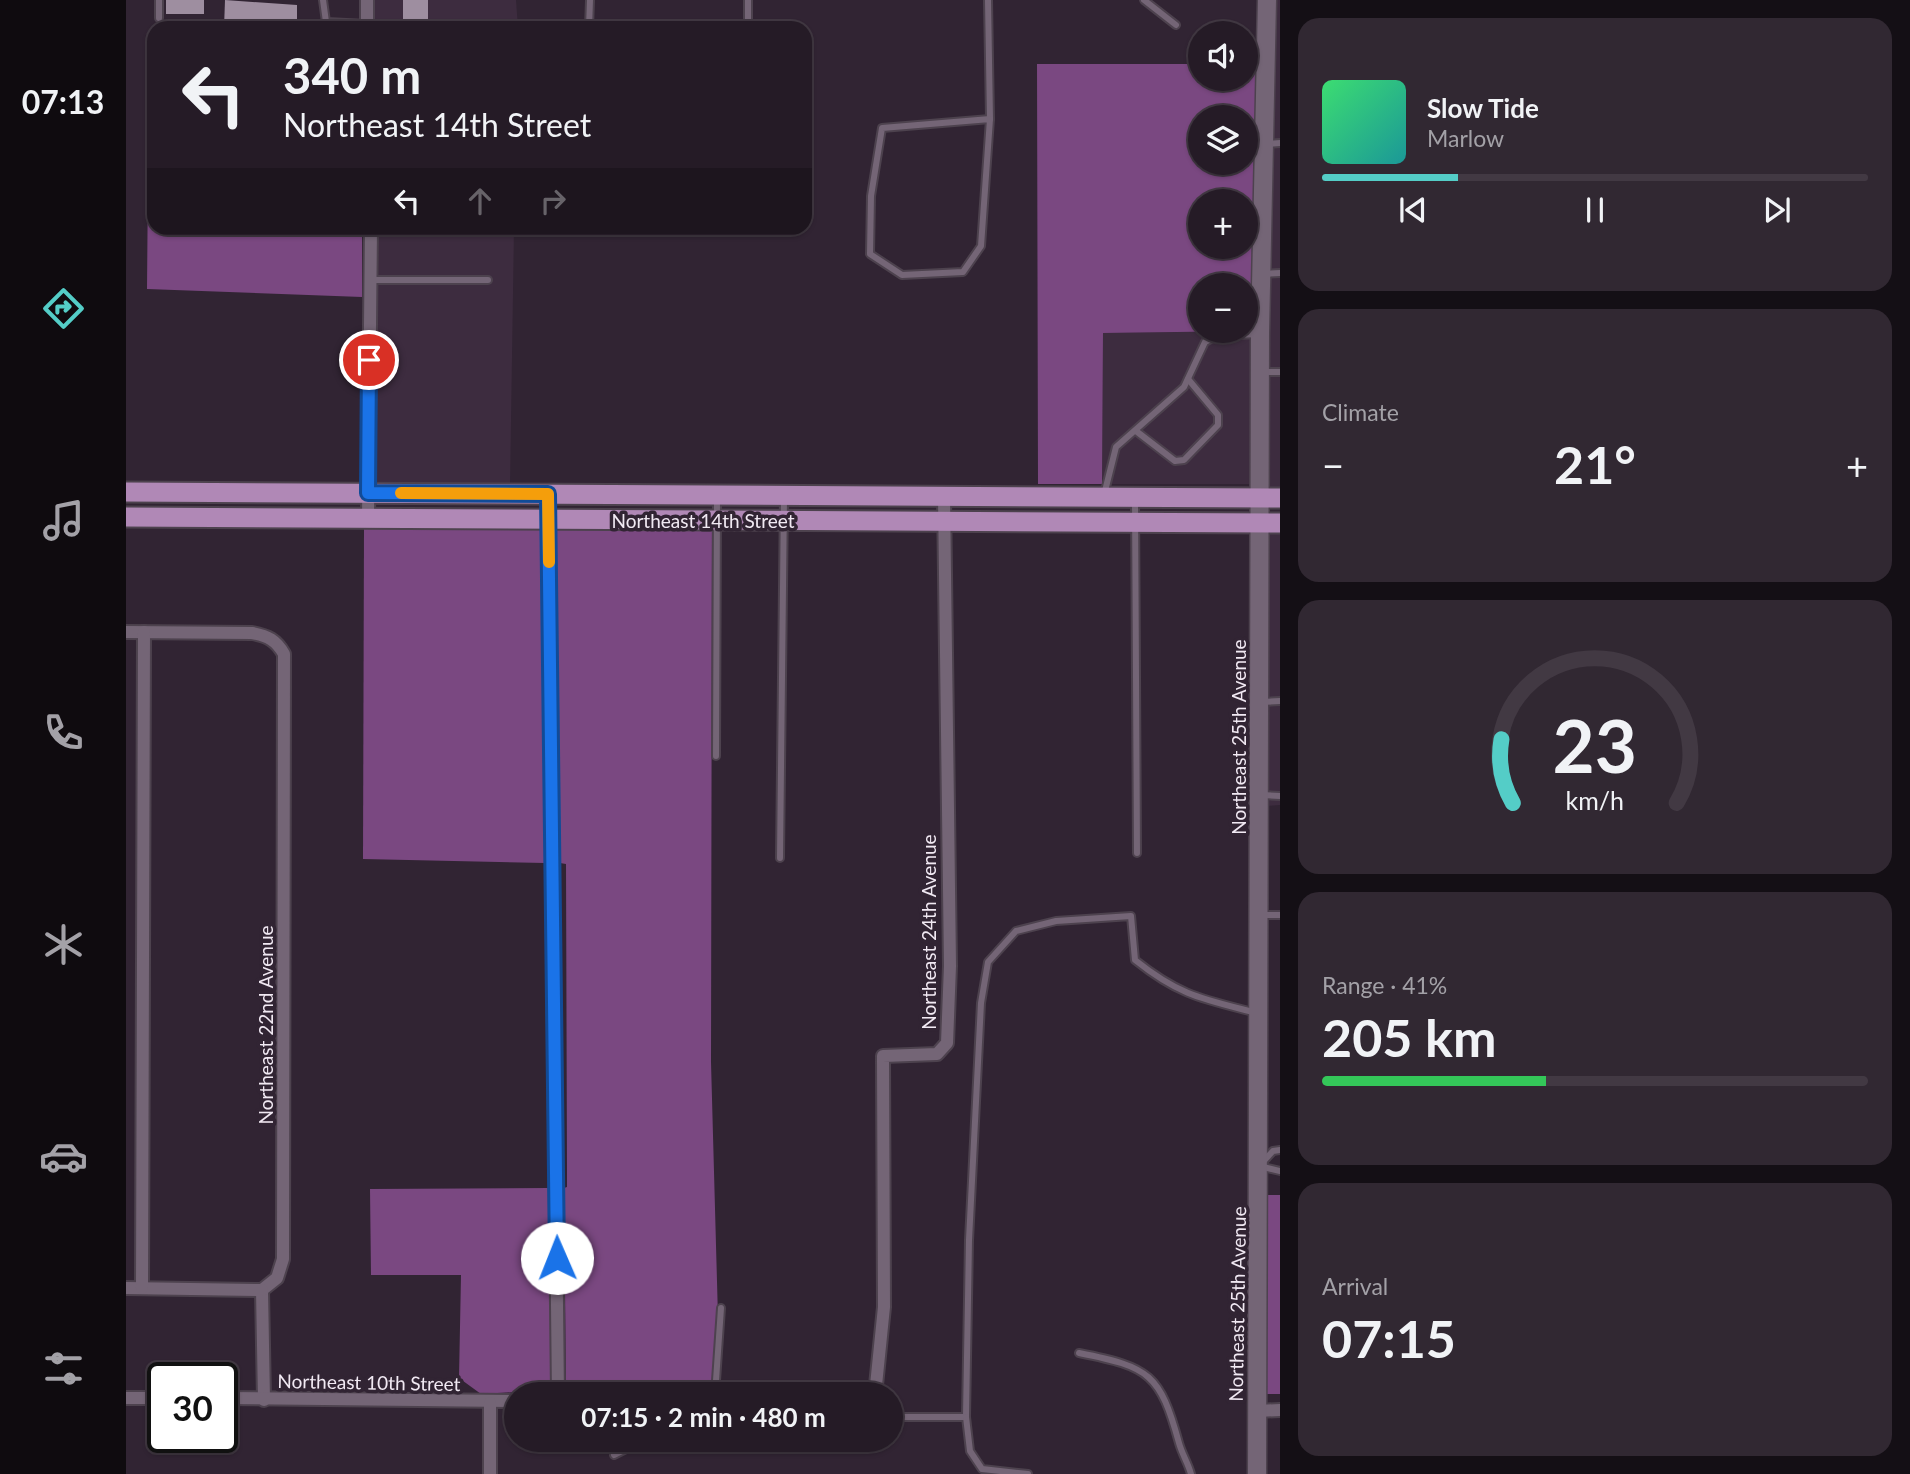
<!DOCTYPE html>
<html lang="en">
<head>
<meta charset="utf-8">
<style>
	body { margin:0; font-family:Lato,sans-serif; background:#312832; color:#f1f3f6; height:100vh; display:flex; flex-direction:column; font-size:26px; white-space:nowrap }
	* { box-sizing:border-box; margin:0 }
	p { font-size:23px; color:#a3a1a7 }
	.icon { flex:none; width:38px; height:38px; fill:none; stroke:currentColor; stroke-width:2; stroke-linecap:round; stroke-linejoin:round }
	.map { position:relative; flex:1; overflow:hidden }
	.details { display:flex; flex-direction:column; gap:18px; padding:18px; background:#140f15; width:630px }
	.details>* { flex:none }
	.banner { position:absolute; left:21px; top:21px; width:665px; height:214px; border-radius:21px; box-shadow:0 2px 5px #0004,0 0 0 2px #423943; background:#251b26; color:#f1f3f6; overflow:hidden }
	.tools { position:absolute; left:1062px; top:21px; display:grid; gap:14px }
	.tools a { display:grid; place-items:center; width:70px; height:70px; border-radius:50%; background:#251b26; box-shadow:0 2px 5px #0004,0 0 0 2px #423943; font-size:35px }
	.speed { position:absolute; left:21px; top:1362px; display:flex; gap:14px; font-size:35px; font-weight:700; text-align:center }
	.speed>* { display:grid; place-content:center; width:91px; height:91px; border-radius:50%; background:#251b26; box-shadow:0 2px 5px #0004,0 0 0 2px #423943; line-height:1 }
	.speed .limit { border:4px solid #111; border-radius:10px; background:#fff; color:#111 }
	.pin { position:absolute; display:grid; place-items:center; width:60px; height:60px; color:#fff; margin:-30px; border:4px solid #fff; border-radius:50%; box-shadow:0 2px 7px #0007 }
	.me { position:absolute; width:77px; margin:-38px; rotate:359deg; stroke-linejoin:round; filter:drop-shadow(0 0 5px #0008) }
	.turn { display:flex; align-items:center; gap:24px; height:147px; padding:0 21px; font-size:32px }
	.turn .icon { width:91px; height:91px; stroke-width:2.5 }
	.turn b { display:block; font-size:49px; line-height:60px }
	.lanes { display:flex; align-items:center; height:66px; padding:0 21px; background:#0003; justify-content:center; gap:35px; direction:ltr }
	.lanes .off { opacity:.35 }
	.big { font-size:52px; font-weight:700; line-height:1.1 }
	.details .tile { flex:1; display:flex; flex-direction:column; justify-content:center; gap:10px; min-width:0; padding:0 24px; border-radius:21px; background:#312832 }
	.details .dial { align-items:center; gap:0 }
	.dial svg { height:182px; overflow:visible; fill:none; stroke:#423943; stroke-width:7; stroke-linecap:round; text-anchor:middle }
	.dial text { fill:#f1f3f6; stroke:none }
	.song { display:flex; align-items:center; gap:21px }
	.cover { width:84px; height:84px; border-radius:10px; background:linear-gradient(135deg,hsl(140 70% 55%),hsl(180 70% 35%)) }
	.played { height:7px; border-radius:4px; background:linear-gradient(90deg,#54cdc7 25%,#423943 25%) }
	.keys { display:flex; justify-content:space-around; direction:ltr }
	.heat { display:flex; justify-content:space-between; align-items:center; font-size:38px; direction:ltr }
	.charge { height:10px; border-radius:5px; background:linear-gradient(90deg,#34c759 41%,#423943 0) }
	.trip { position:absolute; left:378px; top:1382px; width:399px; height:70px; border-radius:35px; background:#251b26; box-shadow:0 2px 5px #0004,0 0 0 2px #423943; font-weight:700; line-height:70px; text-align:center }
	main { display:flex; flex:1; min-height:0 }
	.tab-bar { display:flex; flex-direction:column; width:126px; justify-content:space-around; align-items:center; background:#0f0b0f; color:#a3a1a7 }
	.tab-bar .icon { width:49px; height:49px }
	.tab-bar .current { color:#54cdc7 }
	.tab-bar b { font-size:32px; color:#f1f3f6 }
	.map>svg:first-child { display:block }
</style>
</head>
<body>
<main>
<nav class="tab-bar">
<b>07:13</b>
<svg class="icon current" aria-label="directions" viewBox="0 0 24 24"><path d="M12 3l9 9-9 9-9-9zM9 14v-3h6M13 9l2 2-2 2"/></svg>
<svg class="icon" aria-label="music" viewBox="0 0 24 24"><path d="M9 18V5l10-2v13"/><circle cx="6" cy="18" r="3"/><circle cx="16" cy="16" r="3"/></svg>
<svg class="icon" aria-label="phone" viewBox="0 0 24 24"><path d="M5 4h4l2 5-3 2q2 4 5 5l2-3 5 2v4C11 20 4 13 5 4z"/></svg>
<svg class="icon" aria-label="climate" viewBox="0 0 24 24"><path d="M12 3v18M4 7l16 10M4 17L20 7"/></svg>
<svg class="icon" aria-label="car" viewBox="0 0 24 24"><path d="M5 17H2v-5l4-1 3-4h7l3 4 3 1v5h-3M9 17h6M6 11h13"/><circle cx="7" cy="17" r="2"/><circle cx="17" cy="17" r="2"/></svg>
<svg class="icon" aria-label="filters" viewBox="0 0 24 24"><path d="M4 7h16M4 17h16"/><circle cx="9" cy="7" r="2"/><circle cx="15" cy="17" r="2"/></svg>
</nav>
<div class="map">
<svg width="1154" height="1474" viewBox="0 0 1154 1474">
	<rect width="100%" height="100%" fill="#312433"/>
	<!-- built -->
	<g fill="#3d2c3f">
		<polygon points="249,0 390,0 392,28 249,28"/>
		<polygon points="1147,0 1154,0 1154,489 1141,490"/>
		<polygon points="253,228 388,228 384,485 249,485"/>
		<polygon points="1126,331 1126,484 976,484 977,333"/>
		<polygon points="1141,532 1154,532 1154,805 1141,806"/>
	</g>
	<!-- forest -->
	<g fill="#7a4881" fill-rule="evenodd">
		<polygon points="23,62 28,62 28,228 236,228 236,297 21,289"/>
		<path d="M911,64h163v15h46v-15h12l-6,267 -149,2 -1,151h-64zM1074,117h46v46h-46zM1074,201h46v46h-46zM1074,285h46v46h-46z"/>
		<polygon points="238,527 415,528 419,863 237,859"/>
		<polygon points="430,528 586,529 585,1062 594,1391 440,1390 438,1188 441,1187 441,1171 440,864 434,863"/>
		<polygon points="423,1188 425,1390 355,1394 333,1378 335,1275 245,1275 244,1189"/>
		<polygon points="1140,1195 1154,1195 1154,1394 1138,1394"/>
	</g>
	<!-- building -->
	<g fill="#9e8ea0">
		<rect x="40" y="0" width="38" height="14"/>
		<polygon points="99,0 171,5 171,28 98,28"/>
		<rect x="277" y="0" width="25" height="28"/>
	</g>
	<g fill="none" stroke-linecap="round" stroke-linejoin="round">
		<!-- lane casing -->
		<g stroke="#4d424e" stroke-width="10">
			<g id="lane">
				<polyline points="197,0 200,22 241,24"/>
				<polyline points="862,0 864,119"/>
				<polyline points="1018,0 1050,25"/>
				<polyline points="33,18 33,0"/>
				<polyline points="622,19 622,0"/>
				<polyline points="463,28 464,0"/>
				<polygon points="864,119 855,246 837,272 776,275 744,254 745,196 756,128"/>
				<polyline points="1140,144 1154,143"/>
				<polyline points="1137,274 1154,273"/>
				<polyline points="244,280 362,280"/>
				<polyline points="1136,372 1154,372"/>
				<polyline points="1010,431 1049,461 1058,460 1092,425 1092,415 1062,379"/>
				<polyline points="978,495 990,447 1058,387 1079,342 1090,336 1132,334"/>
				<polyline points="1009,499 1011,853"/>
				<polyline points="1135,702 1154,701"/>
				<polyline points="590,756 591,496"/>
				<polyline points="1135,795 1154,796"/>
				<polyline points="654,858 658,497"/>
				<polyline points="1135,915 1154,915"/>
				<polyline points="1154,1150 1147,1151 1133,1166 1154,1171"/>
				<path d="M953,1353c71,14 81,21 100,90 3,11 9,20 12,31"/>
				<polyline points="589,1395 595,1308"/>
				<path d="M765,1417h75l3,-177 12,-237 7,-41 28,-31 40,-10 75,-5 4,44c45,36 68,39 122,53"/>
				<polyline points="840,1417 844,1451 856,1469 902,1474"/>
				<polyline points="488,1455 518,1440"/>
			</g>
		</g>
		<!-- street casing -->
		<g stroke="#4d424e" stroke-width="16">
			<g id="street">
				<polyline points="241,0 241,28"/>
				<polyline points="422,494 432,1395"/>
				<polyline points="242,518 245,228"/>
				<path d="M0,632l126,1c16,3 24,7 32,21l-1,605 -6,19 -15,12 2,110"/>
				<polyline points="0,1288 136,1290"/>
				<polyline points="16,1288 18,632"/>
				<polyline points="749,1395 758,1307 757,1056 811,1054 821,1043 824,966 818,496"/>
				<polyline points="0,1398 37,1398"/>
				<polyline points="96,1398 390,1401"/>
				<polyline points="364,1403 364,1474"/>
				<polyline points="1131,1411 1154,1410"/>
			</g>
		</g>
		<!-- secondary casing -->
		<g stroke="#4d424e" stroke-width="21">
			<polyline id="secondary" points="1131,1474 1134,334 1141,0"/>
		</g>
		<!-- primary casing -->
		<g stroke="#4d424e" stroke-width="23">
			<g id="primary">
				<polyline points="0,492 1154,498"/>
				<polyline points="0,517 1154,523"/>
			</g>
		</g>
		<!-- lane -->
		<use href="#lane" stroke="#746576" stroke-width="6"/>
		<!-- street -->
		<use href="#street" stroke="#746576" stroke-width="12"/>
		<!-- secondary -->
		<use href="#secondary" stroke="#746576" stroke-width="18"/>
		<!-- primary -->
		<use href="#primary" stroke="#b088b6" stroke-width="19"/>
	</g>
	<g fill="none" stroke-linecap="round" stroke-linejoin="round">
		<!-- route casing -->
		<g stroke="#114b97" stroke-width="18">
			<polyline id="route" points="243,360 242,493 422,494 431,1258"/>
		</g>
		<!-- route -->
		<use href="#route" stroke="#1a73e8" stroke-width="12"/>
		<!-- slow -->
		<polyline stroke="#f59e0b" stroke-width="12" points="275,493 422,494 423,562"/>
	</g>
	<g text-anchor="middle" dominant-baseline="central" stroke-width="7" stroke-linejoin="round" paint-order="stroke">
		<!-- street labels -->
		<g font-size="19" fill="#f1e9f3" stroke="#312433">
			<text x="577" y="520">Northeast 14th Street</text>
			<text transform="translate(1112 737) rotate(-90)">Northeast 25th Avenue</text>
			<text transform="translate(802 932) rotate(-90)">Northeast 24th Avenue</text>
			<text transform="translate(139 1025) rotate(-90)">Northeast 22nd Avenue</text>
			<text transform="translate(1111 1304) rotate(-89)">Northeast 25th Avenue</text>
			<text transform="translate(243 1382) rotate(1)">Northeast 10th Street</text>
		</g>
	</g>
</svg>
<div class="tools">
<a><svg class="icon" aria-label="sound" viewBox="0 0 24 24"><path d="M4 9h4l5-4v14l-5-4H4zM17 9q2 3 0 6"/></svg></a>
<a><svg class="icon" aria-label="layers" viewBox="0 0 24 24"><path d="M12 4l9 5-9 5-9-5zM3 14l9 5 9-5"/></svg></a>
<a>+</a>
<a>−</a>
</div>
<div class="speed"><div class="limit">30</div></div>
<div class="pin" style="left:243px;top:360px;background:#d93025"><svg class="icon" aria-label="arrive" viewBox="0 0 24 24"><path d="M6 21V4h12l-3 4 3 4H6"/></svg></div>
<svg class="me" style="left:431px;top:1258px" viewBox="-20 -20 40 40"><circle r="19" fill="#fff"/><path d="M0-13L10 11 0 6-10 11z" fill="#1a73e8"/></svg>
<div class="trip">07:15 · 2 min · 480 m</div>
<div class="banner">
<div class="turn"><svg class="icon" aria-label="left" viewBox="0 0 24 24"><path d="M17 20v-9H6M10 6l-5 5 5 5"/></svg><div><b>340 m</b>Northeast 14th Street</div></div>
<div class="lanes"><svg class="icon" aria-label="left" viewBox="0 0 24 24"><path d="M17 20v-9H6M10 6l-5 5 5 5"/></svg><svg class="icon off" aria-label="ahead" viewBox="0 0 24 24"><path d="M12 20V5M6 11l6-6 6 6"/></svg><svg class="icon off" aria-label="right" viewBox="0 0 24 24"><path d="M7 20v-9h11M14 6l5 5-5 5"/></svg></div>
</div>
</div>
<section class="details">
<div class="tile">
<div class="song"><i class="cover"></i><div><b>Slow Tide</b><p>Marlow</p></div></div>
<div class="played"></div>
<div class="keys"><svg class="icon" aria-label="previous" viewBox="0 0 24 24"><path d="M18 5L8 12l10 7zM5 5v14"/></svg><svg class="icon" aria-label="pause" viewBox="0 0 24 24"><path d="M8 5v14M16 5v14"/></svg><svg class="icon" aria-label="next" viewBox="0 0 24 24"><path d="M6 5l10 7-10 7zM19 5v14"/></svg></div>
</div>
<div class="tile"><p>Climate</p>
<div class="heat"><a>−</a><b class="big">21°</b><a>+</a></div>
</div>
<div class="tile dial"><svg viewBox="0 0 100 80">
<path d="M14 69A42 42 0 1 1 86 69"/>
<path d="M14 69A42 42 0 0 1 9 41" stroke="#54cdc7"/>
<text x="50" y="56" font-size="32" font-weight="700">23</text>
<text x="50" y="72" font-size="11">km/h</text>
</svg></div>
<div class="tile"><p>Range · 41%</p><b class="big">205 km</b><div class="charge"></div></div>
<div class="tile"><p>Arrival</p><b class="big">07:15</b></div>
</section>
</main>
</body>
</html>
